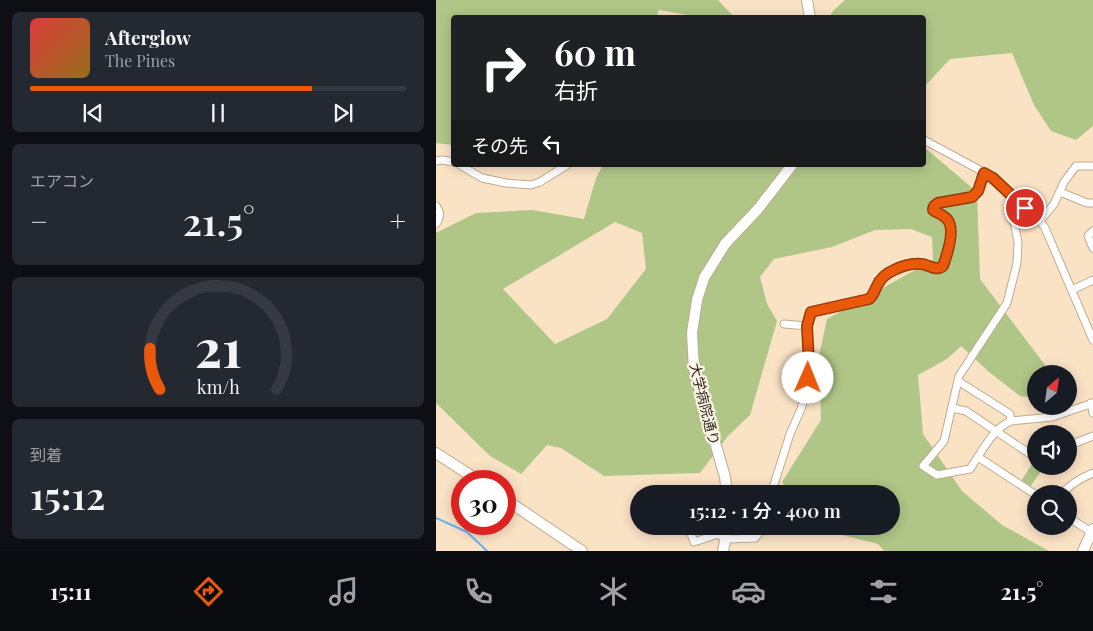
<!DOCTYPE html>
<html lang="ja">
<head>
<meta charset="utf-8">
<style>
	body { margin:0; font-family:"Playfair Display","Noto Sans JP",serif; background:#242831; color:#f1f3f6; height:100vh; display:flex; flex-direction:column; font-size:19px; white-space:nowrap }
	* { box-sizing:border-box; margin:0 }
	p { font-size:16px; color:#9ea1a6 }
	.icon { flex:none; width:28px; height:28px; fill:none; stroke:currentColor; stroke-width:2; stroke-linecap:round; stroke-linejoin:round }
	.map { position:relative; flex:1; overflow:hidden }
	.details { display:flex; flex-direction:column; gap:12px; padding:12px; background:#0d0f14; width:436px }
	.details>* { flex:none }
	.guide { position:absolute; left:15px; top:15px; width:475px; height:152px; border-radius:5px; box-shadow:0 2px 12px #0003; background:#202124; color:#fff; overflow:hidden }
	.needle { width:32px; rotate:29deg }
	.buttons { position:absolute; left:591px; top:365px; display:grid; gap:10px }
	.buttons a { display:grid; place-items:center; width:50px; height:50px; border-radius:50%; background:#171b24; box-shadow:0 2px 12px #0003; font-size:25px }
	.speed { position:absolute; left:15px; top:470px; display:flex; gap:10px; font-size:25px; font-weight:700; text-align:center }
	.speed>* { display:grid; place-content:center; width:65px; height:65px; border-radius:50%; background:#171b24; box-shadow:0 2px 12px #0003; line-height:1 }
	.speed .limit { border:8px solid #d22; background:#fff; color:#111 }
	.pin { position:absolute; display:grid; place-items:center; width:42px; height:42px; color:#fff; margin:-21px; border:2px solid #fff; border-radius:50%; box-shadow:0 1px 5px #0007 }
	.me { position:absolute; width:55px; margin:-28px; rotate:1deg; stroke-linejoin:round; filter:drop-shadow(0 0 4px #0008) }
	.turn { display:flex; align-items:center; gap:18px; height:105px; padding:0 20px; font-size:22px }
	.turn .icon { width:65px; height:65px; stroke-width:2.5 }
	.turn b { display:block; font-size:35px; line-height:42px }
	.then { display:flex; align-items:center; height:48px; padding:0 20px; background:#0003; gap:10px; font-size:19px }
	.big { font-size:38px; font-weight:600; line-height:1.1 }
	.details .card { flex:1; display:flex; flex-direction:column; justify-content:center; gap:8px; min-width:0; padding:0 18px; border-radius:8px; background:#242831 }
	.details .dial { align-items:center; gap:0 }
	.dial svg { height:130px; overflow:visible; fill:none; stroke:#363941; stroke-width:7; stroke-linecap:round; text-anchor:middle }
	.dial text { fill:#f1f3f6; stroke:none }
	.song { display:flex; align-items:center; gap:15px }
	.cover { width:60px; height:60px; border-radius:8px; background:linear-gradient(135deg,hsl(0 70% 55%),hsl(40 70% 35%)) }
	.played { height:5px; border-radius:2px; background:linear-gradient(90deg,#ea580c 75%,#363941 75%) }
	.keys { display:flex; justify-content:space-around; direction:ltr }
	.heat { display:flex; justify-content:space-between; align-items:center; font-size:28px; direction:ltr }
	.trip { position:absolute; left:194px; top:485px; width:270px; height:50px; border-radius:25px; background:#171b24; box-shadow:0 2px 12px #0003; font-weight:600; line-height:50px; text-align:center }
	.dock { display:flex; height:80px; justify-content:space-around; align-items:center; background:#090b0e; color:#9ea1a6 }
	.dock .icon { width:35px; height:35px }
	.dock .current { color:#ea580c }
	.dock b { font-size:22px; color:#f1f3f6 }
	main { display:flex; flex:1; min-height:0 }
	.map>svg:first-child { display:block }
</style>
</head>
<body>
<main>
<section class="details">
<div class="card">
<div class="song"><i class="cover"></i><div><b>Afterglow</b><p>The Pines</p></div></div>
<div class="played"></div>
<div class="keys"><svg class="icon" aria-label="previous" viewBox="0 0 24 24"><path d="M18 5L8 12l10 7zM5 5v14"/></svg><svg class="icon" aria-label="pause" viewBox="0 0 24 24"><path d="M8 5v14M16 5v14"/></svg><svg class="icon" aria-label="next" viewBox="0 0 24 24"><path d="M6 5l10 7-10 7zM19 5v14"/></svg></div>
</div>
<div class="card"><p>エアコン</p>
<div class="heat"><a>−</a><b class="big">21.5°</b><a>+</a></div>
</div>
<div class="card dial"><svg viewBox="0 0 100 80">
<path d="M14 69A42 42 0 1 1 86 69"/>
<path d="M14 69A42 42 0 0 1 8 44" stroke="#ea580c"/>
<text x="50" y="56" font-size="32" font-weight="700">21</text>
<text x="50" y="72" font-size="11">km/h</text>
</svg></div>
<div class="card"><p>到着</p><b class="big">15:12</b></div>
</section>
<div class="map">
<svg width="657" height="551" viewBox="0 0 657 551">
	<rect width="100%" height="100%" fill="#fae2c5"/>
	<!-- green -->
	<g fill="#afc687" fill-rule="evenodd">
		<polygon points="0,0 282,0 298,17 255,17 252,15 223,10 220,18 18,18 17,145 0,143"/>
		<polygon points="409,0 657,0 657,126 640,140 615,131 598,105 576,53 514,59 488,87 488,18 393,17 398,10"/>
		<path d="M488,147l53,45 3,87 65,86 3,9h-12v24l-16,-2 -31,-24 -28,-26 -14,13 -29,16 5,59 39,57 40,34 47,26h-165l-6,-7 -47,-12 -7,-6h67v-32h-100l-9,-12 39,-62 -2,-64 8,-37 106,-59 -1,-23 -21,-8 -36,1 -43,17 -58,12 -14,18 7,27 10,17 -27,94 -22,21 -28,37 -96,3 -43,-28 -14,-3 -26,29 -31,-18 -54,-53v-170l40,-20 56,-3 52,9 12,-41 7,-13h321zM179,222l27,11 4,36 -39,50 -52,25 -52,-55z"/>
		<polygon points="598,461 600,462 600,466 608,467 594,487 585,481"/>
	</g>
	<g fill="none" stroke-linecap="round" stroke-linejoin="round">
		<!-- stream -->
		<polyline stroke="#64b3f5" stroke-width="2" points="0,518 31,532 51,551"/>
		<!-- street casing -->
		<g stroke="#c1aa8e" stroke-width="9">
			<g id="street">
				<polyline points="488,140 540,168 557,178 604,221 609,228 657,340"/>
				<polyline points="0,161 6,160 18,162"/>
				<polyline points="24,165 46,178 70,183 95,185 104,182 131,165"/>
				<polyline points="624,192 651,203 657,203"/>
				<path d="M575,195l-1,6 8,41 -1,21 -10,40 -48,73 -15,65 -21,25 14,9 33,-6c11,-16 23,-41 41,-48l41,-4 41,-14"/>
				<path d="M0,206c5,6 5,11 0,18"/>
				<polyline points="604,221 618,204 628,182 640,166 657,166"/>
				<polyline points="657,231 652,236 657,248"/>
				<polyline points="636,290 657,280"/>
				<polyline points="348,324 371,326"/>
				<polyline points="522,381 574,414 575,421"/>
				<polyline points="655,403 657,413"/>
				<polyline points="516,408 530,411 600,458"/>
				<polyline points="632,446 657,436"/>
				<polyline points="542,457 600,495"/>
				<path d="M335,494l19,-60 11,-25 5,-18 3,-27 -2,-38 4,-14 58,-13c5,-4 5,-8 8,-13 3,-7 10,-13 17,-16 8,-4 18,-7 27,-6 7,0 14,7 22,2 4,-11 12,-34 5,-45 -2,-5 -8,-7 -13,-9l-2,-2v-3c10,-9 35,-4 42,-12 6,-5 7,-16 9,-22"/>
				<path d="M626,494c8,-10 19,-16 31,-21"/>
				<polyline points="632,517 655,532"/>
				<polyline points="252,526 258,542 282,534 290,539 319,538 324,532 326,526"/>
			</g>
		</g>
		<!-- secondary casing -->
		<g stroke="#c1aa8e" stroke-width="12">
			<g id="secondary">
				<polyline points="371,0 374,18"/>
				<polyline points="0,453 43,481"/>
				<polyline points="291,494 289,477 258,369 256,333 261,300 268,278 289,244 322,209 356,165"/>
				<polyline points="69,499 146,551"/>
				<polyline points="287,551 292,526"/>
				<polyline points="647,551 657,529"/>
			</g>
		</g>
		<!-- street -->
		<use href="#street" stroke="#fff" stroke-width="7"/>
		<!-- secondary -->
		<use href="#secondary" stroke="#fff" stroke-width="10"/>
	</g>
	<g fill="none" stroke-linecap="round" stroke-linejoin="round">
		<!-- route casing -->
		<g stroke="#983908" stroke-width="12">
			<path id="route" d="M372,378l1,-14 -2,-38 4,-14 58,-13c5,-4 5,-8 8,-13 3,-7 10,-13 17,-16 8,-4 18,-7 27,-6 7,0 15,8 22,2 4,-11 13,-37 4,-47 -4,-4 -10,-6 -14,-9 0,-4 2,-5 5,-7l34,-6 6,-6 6,-18 9,5 32,30"/>
		</g>
		<!-- route -->
		<use href="#route" stroke="#ea580c" stroke-width="9"/>
	</g>
	<g text-anchor="middle" dominant-baseline="central" stroke-width="4.5" stroke-linejoin="round" paint-order="stroke">
		<!-- street labels -->
		<g font-size="14" fill="#30271c" stroke="#fbf2e6">
			<text transform="translate(269 404) rotate(76)">大学病院通り</text>
		</g>
	</g>
</svg>
<div class="buttons">
<a><svg class="needle" viewBox="-14 -14 28 28"><path d="M0-13l5 13h-10z" fill="#e53935"/><path d="M0 13l5-13h-10z" fill="#9ea1a6"/></svg></a>
<a><svg class="icon" aria-label="sound" viewBox="0 0 24 24"><path d="M4 9h4l5-4v14l-5-4H4zM17 9q2 3 0 6"/></svg></a>
<a><svg class="icon" aria-label="search" viewBox="0 0 24 24"><circle cx="10" cy="10" r="6"/><path d="M15 15l6 6"/></svg></a>
</div>
<div class="speed"><div class="limit">30</div></div>
<div class="pin" style="left:589px;top:208px;background:#d93025"><svg class="icon" aria-label="arrive" viewBox="0 0 24 24"><path d="M6 21V4h12l-3 4 3 4H6"/></svg></div>
<svg class="me" style="left:372px;top:378px" viewBox="-20 -20 40 40"><circle r="19" fill="#fff"/><path d="M0-13L10 11 0 6-10 11z" fill="#ea580c"/></svg>
<div class="trip">15:12 · 1 分 · 400 m</div>
<div class="guide">
<div class="turn"><svg class="icon" aria-label="right" viewBox="0 0 24 24"><path d="M7 20v-9h11M14 6l5 5-5 5"/></svg><div><b>60 m</b>右折</div></div>
<div class="then">その先<svg class="icon" aria-label="left" viewBox="0 0 24 24"><path d="M17 20v-9H6M10 6l-5 5 5 5"/></svg></div>
</div>
</div>
</main>
<nav class="dock">
<b>15:11</b>
<svg class="icon current" aria-label="directions" viewBox="0 0 24 24"><path d="M12 3l9 9-9 9-9-9zM9 14v-3h6M13 9l2 2-2 2"/></svg>
<svg class="icon" aria-label="music" viewBox="0 0 24 24"><path d="M9 18V5l10-2v13"/><circle cx="6" cy="18" r="3"/><circle cx="16" cy="16" r="3"/></svg>
<svg class="icon" aria-label="phone" viewBox="0 0 24 24"><path d="M5 4h4l2 5-3 2q2 4 5 5l2-3 5 2v4C11 20 4 13 5 4z"/></svg>
<svg class="icon" aria-label="climate" viewBox="0 0 24 24"><path d="M12 3v18M4 7l16 10M4 17L20 7"/></svg>
<svg class="icon" aria-label="car" viewBox="0 0 24 24"><path d="M5 17H2v-5l4-1 3-4h7l3 4 3 1v5h-3M9 17h6M6 11h13"/><circle cx="7" cy="17" r="2"/><circle cx="17" cy="17" r="2"/></svg>
<svg class="icon" aria-label="filters" viewBox="0 0 24 24"><path d="M4 7h16M4 17h16"/><circle cx="9" cy="7" r="2"/><circle cx="15" cy="17" r="2"/></svg>
<b>21.5°</b>
</nav>
</body>
</html>
